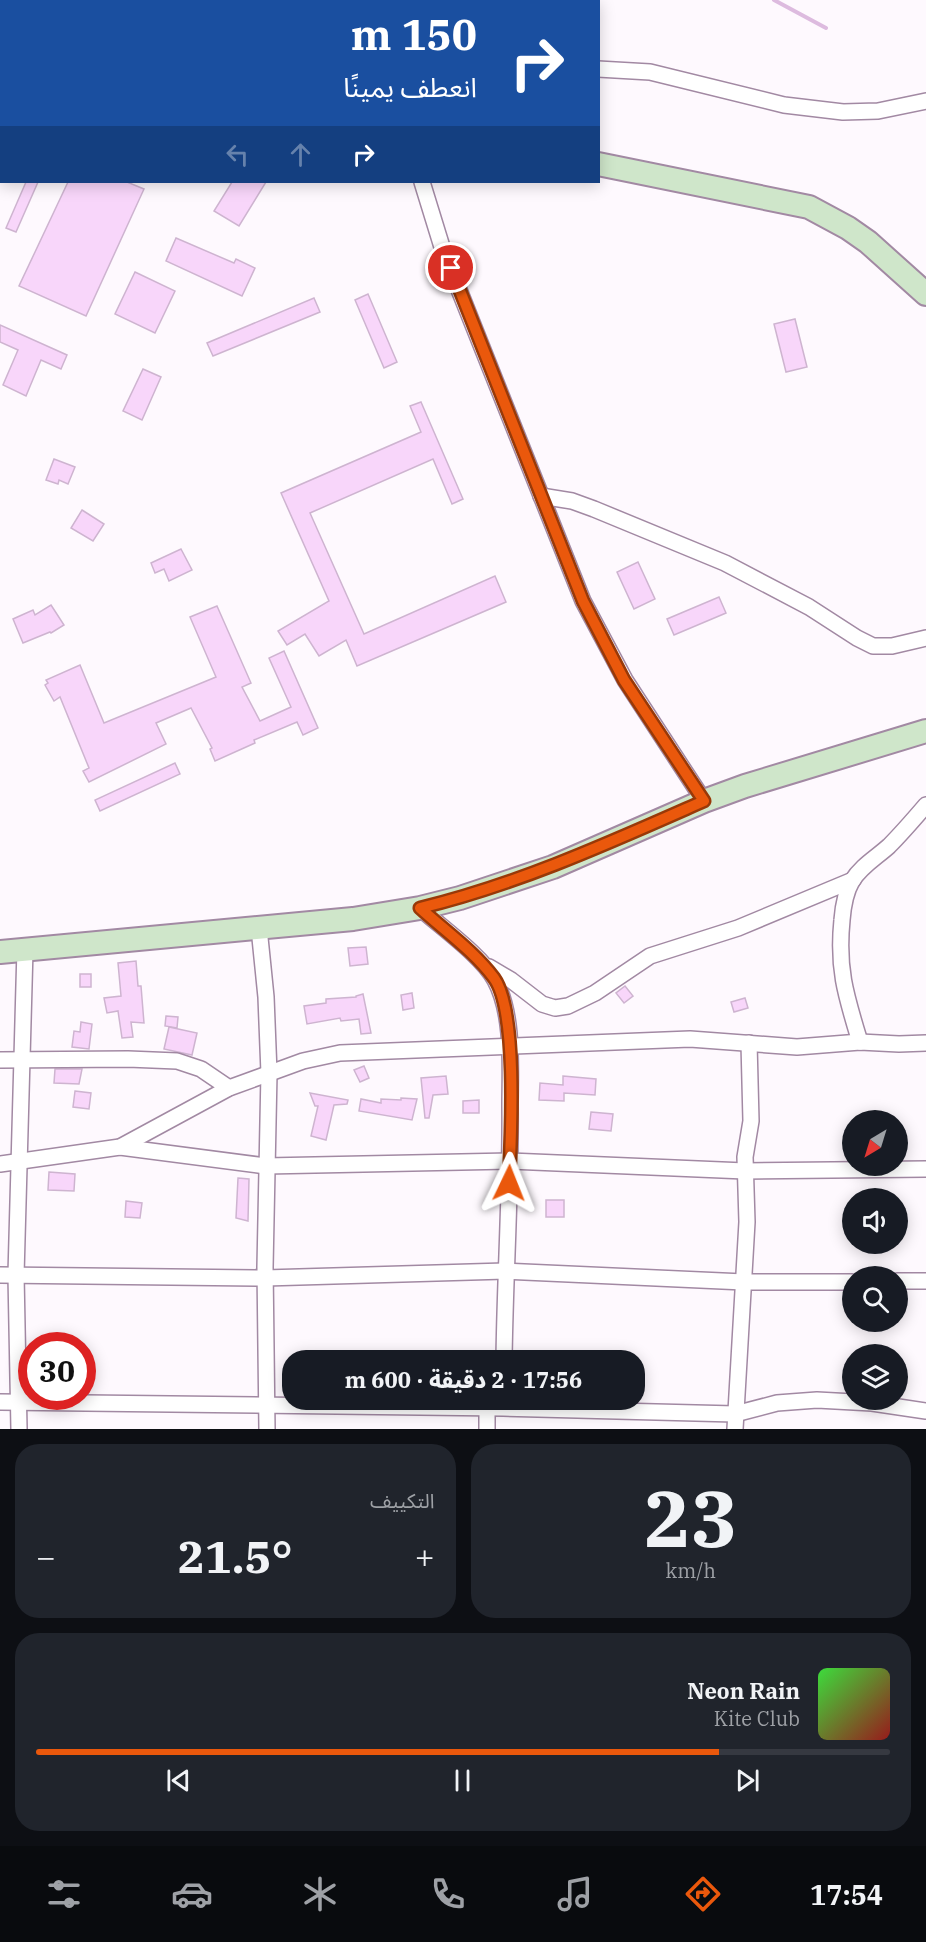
<!DOCTYPE html>
<html lang="ar">
<head>
<meta charset="utf-8">
<style>
	body { margin:0; font-family:"IBM Plex Serif","Noto Sans Arabic",serif; background:#20242c; color:#f1f3f6; direction:rtl; height:100vh; display:flex; flex-direction:column; font-size:22px; white-space:nowrap }
	* { box-sizing:border-box; margin:0 }
	p { font-size:20px; color:#9ea1a6 }
	.icon { flex:none; width:33px; height:33px; fill:none; stroke:currentColor; stroke-width:2; stroke-linecap:round; stroke-linejoin:round }
	.map { position:relative; height:1429px; overflow:hidden; direction:ltr }
	.sheet { display:flex; flex-direction:column; gap:15px; padding:15px; background:#0d0f14; flex:1 }
	.sheet>* { flex:none }
	.banner { position:absolute; left:0px; top:0px; width:600px; height:183px; box-shadow:0 3px 15px #0003; direction:rtl; background:#1a4fa0; color:#fff; overflow:hidden }
	.needle { width:39px; rotate:218deg }
	.buttons { position:absolute; left:842px; top:1110px; display:grid; gap:12px }
	.buttons a { display:grid; place-items:center; width:66px; height:66px; border-radius:50%; background:#171b24; box-shadow:0 3px 15px #0003; font-size:30px }
	.speed { position:absolute; left:18px; top:1332px; display:flex; gap:12px; font-size:30px; font-weight:700; text-align:center }
	.speed>* { display:grid; place-content:center; width:78px; height:78px; border-radius:50%; background:#171b24; box-shadow:0 3px 15px #0003; line-height:1 }
	.speed .limit { border:9px solid #d22; background:#fff; color:#111 }
	.pin { position:absolute; display:grid; place-items:center; width:51px; height:51px; color:#fff; margin:-26px; border:3px solid #fff; border-radius:50%; box-shadow:0 2px 6px #0007 }
	.me { position:absolute; width:66px; margin:-33px; rotate:2deg; stroke-linejoin:round; filter:drop-shadow(0 0 4px #0008) }
	.turn { display:flex; align-items:center; gap:21px; height:126px; padding:0 24px; font-size:27px }
	.turn .icon { width:78px; height:78px; stroke-width:2.5 }
	.turn b { display:block; font-size:42px; line-height:51px }
	.lanes { display:flex; align-items:center; height:57px; padding:0 24px; background:#0003; justify-content:center; gap:30px; direction:ltr }
	.lanes .off { opacity:.35 }
	.big { font-size:45px; font-weight:800; line-height:1.1 }
	.sheet .card { flex:1; display:flex; flex-direction:column; justify-content:center; gap:9px; min-width:0; padding:0 21px; border-radius:24px; background:#20242c }
	.sheet .dial { align-items:center; gap:0 }
	.dial b { font-size:78px; line-height:1 }
	.song { display:flex; align-items:center; gap:18px }
	.cover { width:72px; height:72px; border-radius:9px; background:linear-gradient(135deg,hsl(120 70% 55%),hsl(0 70% 35%)) }
	.played { height:6px; border-radius:3px; background:linear-gradient(90deg,#ea580c 80%,#363941 80%) }
	.keys { display:flex; justify-content:space-around; direction:ltr }
	.heat { display:flex; justify-content:space-between; align-items:center; font-size:33px; direction:ltr }
	.sheet .tiles { flex:1; display:grid; gap:15px; grid-template-columns:1fr 1fr }
	.card:last-child { grid-column:span 2 }
	.trip { position:absolute; left:282px; top:1350px; width:363px; height:60px; border-radius:24px; background:#171b24; box-shadow:0 3px 15px #0003; font-weight:800; line-height:60px; text-align:center; direction:rtl }
	.tab-bar { display:flex; height:96px; justify-content:space-around; align-items:center; background:#090b0e; color:#9ea1a6 }
	.tab-bar .icon { width:42px; height:42px }
	.tab-bar .on { color:#ea580c }
	.tab-bar b { font-size:27px; color:#f1f3f6 }
	.map>svg:first-child { display:block }
</style>
</head>
<body>
<div class="map">
<svg width="926" height="1429" viewBox="0 0 926 1429">
	<rect width="100%" height="100%" fill="#fef9fe"/>
	<g fill="none" stroke-linecap="round" stroke-linejoin="round">
		<!-- stream -->
		<polyline stroke="#ddbbdf" stroke-width="4" points="774,0 826,28"/>
	</g>
	<!-- building -->
	<g fill="#f8d6fa" stroke="#ceb4d0" stroke-width="1.5">
		<polygon points="26,182 38,182 16,232 6,228"/>
		<polygon points="68,182 127,182 144,189 86,316 19,286"/>
		<polygon points="232,182 266,182 239,226 214,211"/>
		<polygon points="176,238 234,263 236,259 255,268 242,296 166,261"/>
		<polygon points="135,272 175,291 155,333 115,314"/>
		<polygon points="368,294 397,362 384,368 355,300"/>
		<polygon points="314,298 320,312 213,356 207,343"/>
		<polygon points="795,319 807,367 786,372 774,324"/>
		<polygon points="0,325 67,355 61,369 41,360 26,396 3,385 18,350 0,342"/>
		<polygon points="143,369 161,377 142,420 123,411"/>
		<polygon points="421,402 463,499 452,504 433,459 310,513 364,634 495,576 506,602 357,666 346,640 319,656 305,634 287,645 278,631 329,601 281,493 421,432 410,406"/>
		<polygon points="54,459 75,467 68,484 59,480 58,484 46,480"/>
		<polygon points="82,510 104,524 93,541 71,528"/>
		<polygon points="181,549 192,570 169,581 164,569 155,573 151,563"/>
		<polygon points="638,562 655,599 634,609 617,572"/>
		<polygon points="719,597 726,613 674,635 667,619"/>
		<polygon points="51,605 64,625 51,633 50,632 23,643 13,619 33,610 35,615"/>
		<polygon points="217,606 251,683 242,687 260,721 291,707 269,658 284,651 318,728 303,735 297,722 254,740 255,743 215,761 210,749 212,748 191,708 156,723 166,744 89,782 83,771 89,768 60,697 54,701 45,685 48,683 46,680 80,665 104,723 216,677 190,617"/>
		<polygon points="175,763 180,774 100,811 95,800"/>
		<polygon points="366,947 368,964 350,966 348,948"/>
		<polygon points="136,961 138,986 141,986 144,1023 131,1022 133,1037 122,1038 118,1011 107,1013 104,998 121,996 118,963"/>
		<rect x="80" y="974" width="11" height="13"/>
		<polygon points="625,986 633,996 624,1003 616,993"/>
		<polygon points="412,993 414,1008 403,1010 401,995"/>
		<polygon points="363,994 371,1033 361,1034 359,1019 341,1021 340,1018 307,1024 304,1006 326,1003 326,999 356,997 356,996"/>
		<polygon points="745,998 748,1008 734,1012 731,1002"/>
		<polygon points="166,1016 178,1017 177,1028 165,1026"/>
		<polygon points="81,1022 92,1024 89,1049 72,1047 74,1031 80,1032"/>
		<polygon points="169,1027 197,1033 192,1055 164,1049"/>
		<polygon points="364,1066 369,1078 360,1082 354,1070"/>
		<polygon points="55,1069 82,1069 79,1084 54,1083"/>
		<polygon points="446,1076 448,1094 433,1095 429,1118 425,1118 421,1078"/>
		<polygon points="563,1076 596,1079 595,1095 564,1093 564,1101 539,1100 540,1083 563,1085"/>
		<polygon points="75,1091 91,1093 89,1109 73,1107"/>
		<polygon points="310,1093 348,1100 347,1104 334,1105 326,1140 311,1136 318,1106 315,1106"/>
		<polygon points="401,1098 417,1099 412,1120 359,1111 361,1099 381,1103 381,1099 401,1100"/>
		<polygon points="479,1100 479,1113 463,1113 463,1101"/>
		<polygon points="591,1112 613,1114 611,1131 589,1129"/>
		<polygon points="49,1172 75,1174 74,1191 48,1190"/>
		<polygon points="238,1178 249,1179 248,1221 236,1218"/>
		<rect x="546" y="1200" width="18" height="17"/>
		<polygon points="126,1201 142,1203 140,1218 125,1217"/>
	</g>
	<g fill="none" stroke-linecap="round" stroke-linejoin="round">
		<!-- street casing -->
		<g stroke="#a289a3" stroke-width="18">
			<g id="street">
				<polyline points="305,0 307,2"/>
				<polyline points="598,69 650,72 784,105 843,112 878,111 926,101"/>
				<polyline points="422,182 442,247 583,601 625,680 704,801"/>
				<polyline points="541,496 572,501 594,509 725,563 809,607 857,638 873,646 892,646 926,638"/>
				<path d="M420,908c21,19 62,48 75,72 19,35 15,88 15,126 1,85 -5,170 -6,254"/>
				<polyline points="259,928 266,997 269,1073 265,1267 267,1429"/>
				<polyline points="489,967 511,980 542,1004 555,1008 568,1006 595,993 650,956 738,928 853,880"/>
				<path d="M860,1042c-14,-46 -23,-73 -18,-122 1,-13 3,-27 10,-39 9,-15 25,-24 37,-35 13,-13 25,-27 37,-41"/>
				<polyline points="0,1060 128,1059 177,1061 201,1069 229,1088"/>
				<polyline points="120,1147 266,1166 510,1161 745,1171 926,1169"/>
				<polyline points="0,1164 120,1147 229,1088 303,1061 340,1053 690,1039 797,1047 860,1042 899,1044 926,1043"/>
				<polyline points="0,1275 265,1278 505,1271 744,1282 852,1282"/>
				<polyline points="897,1281 926,1281"/>
				<polyline points="0,1402 503,1408 735,1414 777,1403 817,1400 872,1403 926,1411"/>
				<polyline points="19,1429 16,1275 25,949"/>
				<polyline points="487,1429 487,1409"/>
				<polyline points="735,1429 747,1222 745,1157 751,1121 749,1043"/>
			</g>
		</g>
		<!-- secondary casing -->
		<g stroke="#a289a3" stroke-width="26">
			<g id="secondary">
				<polyline points="440,0 441,2"/>
				<polyline points="598,164 809,207 848,228 868,242 926,294"/>
				<polyline points="0,952 353,919 420,908 460,898 553,867 704,801 745,786 926,731"/>
			</g>
		</g>
		<!-- street -->
		<use href="#street" stroke="#fff" stroke-width="15"/>
		<!-- secondary -->
		<use href="#secondary" stroke="#cfe6ca" stroke-width="22"/>
	</g>
	<g fill="none" stroke-linecap="round" stroke-linejoin="round">
		<!-- route casing -->
		<g stroke="#983908" stroke-width="15">
			<path id="route" d="M451,268l132,333 41,79 80,121c-93,41 -185,83 -284,107 24,22 54,43 74,70 24,33 17,161 15,205"/>
		</g>
		<!-- route -->
		<use href="#route" stroke="#ea580c" stroke-width="10"/>
	</g>
</svg>
<div class="buttons">
<a><svg class="needle" viewBox="-14 -14 28 28"><path d="M0-13l5 13h-10z" fill="#e53935"/><path d="M0 13l5-13h-10z" fill="#9ea1a6"/></svg></a>
<a><svg class="icon" aria-label="sound" viewBox="0 0 24 24"><path d="M4 9h4l5-4v14l-5-4H4zM17 9q2 3 0 6"/></svg></a>
<a><svg class="icon" aria-label="search" viewBox="0 0 24 24"><circle cx="10" cy="10" r="6"/><path d="M15 15l6 6"/></svg></a>
<a><svg class="icon" aria-label="layers" viewBox="0 0 24 24"><path d="M12 4l9 5-9 5-9-5zM3 14l9 5 9-5"/></svg></a>
</div>
<div class="speed"><div class="limit">30</div></div>
<div class="pin" style="left:451px;top:268px;background:#d93025"><svg class="icon" aria-label="arrive" viewBox="0 0 24 24"><path d="M6 21V4h12l-3 4 3 4H6"/></svg></div>
<svg class="me" style="left:509px;top:1183px" viewBox="-20 -20 40 40"><path d="M0-17L14 15 0 8-14 15z" fill="#ea580c" stroke="#fff" stroke-width="4"/></svg>
<div class="trip">17:56 · 2 دقيقة · 600 m</div>
<div class="banner">
<div class="turn"><svg class="icon" aria-label="right" viewBox="0 0 24 24"><path d="M7 20v-9h11M14 6l5 5-5 5"/></svg><div><b>150 m</b>انعطف يمينًا</div></div>
<div class="lanes"><svg class="icon off" aria-label="left" viewBox="0 0 24 24"><path d="M17 20v-9H6M10 6l-5 5 5 5"/></svg><svg class="icon off" aria-label="ahead" viewBox="0 0 24 24"><path d="M12 20V5M6 11l6-6 6 6"/></svg><svg class="icon" aria-label="right" viewBox="0 0 24 24"><path d="M7 20v-9h11M14 6l5 5-5 5"/></svg></div>
</div>
</div>
<section class="sheet">
<div class="tiles">
<div class="card dial"><b>23</b><p>km/h</p></div>
<div class="card"><p>التكييف</p>
<div class="heat"><a>−</a><b class="big">21.5°</b><a>+</a></div>
</div>
<div class="card">
<div class="song"><i class="cover"></i><div><b>Neon Rain</b><p>Kite Club</p></div></div>
<div class="played"></div>
<div class="keys"><svg class="icon" aria-label="previous" viewBox="0 0 24 24"><path d="M18 5L8 12l10 7zM5 5v14"/></svg><svg class="icon" aria-label="pause" viewBox="0 0 24 24"><path d="M8 5v14M16 5v14"/></svg><svg class="icon" aria-label="next" viewBox="0 0 24 24"><path d="M6 5l10 7-10 7zM19 5v14"/></svg></div>
</div>
</div>
</section>
<nav class="tab-bar">
<b>17:54</b>
<svg class="icon on" aria-label="directions" viewBox="0 0 24 24"><path d="M12 3l9 9-9 9-9-9zM9 14v-3h6M13 9l2 2-2 2"/></svg>
<svg class="icon" aria-label="music" viewBox="0 0 24 24"><path d="M9 18V5l10-2v13"/><circle cx="6" cy="18" r="3"/><circle cx="16" cy="16" r="3"/></svg>
<svg class="icon" aria-label="phone" viewBox="0 0 24 24"><path d="M5 4h4l2 5-3 2q2 4 5 5l2-3 5 2v4C11 20 4 13 5 4z"/></svg>
<svg class="icon" aria-label="climate" viewBox="0 0 24 24"><path d="M12 3v18M4 7l16 10M4 17L20 7"/></svg>
<svg class="icon" aria-label="car" viewBox="0 0 24 24"><path d="M5 17H2v-5l4-1 3-4h7l3 4 3 1v5h-3M9 17h6M6 11h13"/><circle cx="7" cy="17" r="2"/><circle cx="17" cy="17" r="2"/></svg>
<svg class="icon" aria-label="filters" viewBox="0 0 24 24"><path d="M4 7h16M4 17h16"/><circle cx="9" cy="7" r="2"/><circle cx="15" cy="17" r="2"/></svg>
</nav>
</body>
</html>
